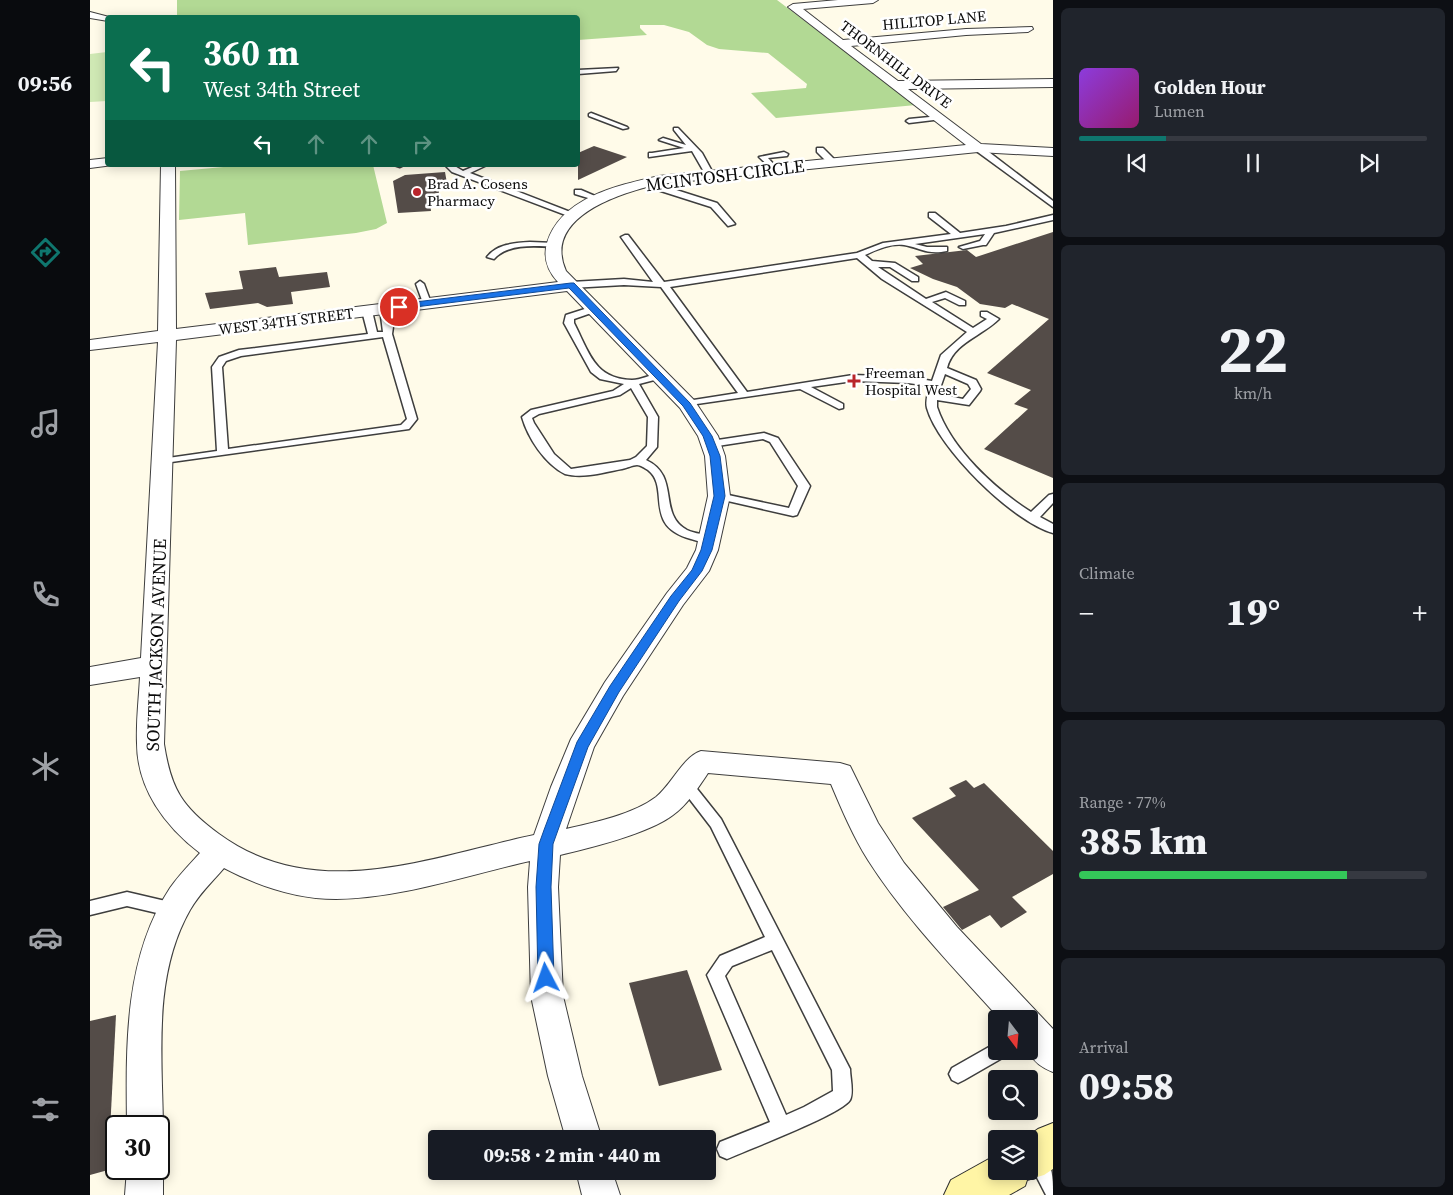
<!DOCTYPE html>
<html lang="en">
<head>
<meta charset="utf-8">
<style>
	body { margin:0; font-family:"Source Serif 4",serif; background:#20242c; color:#f1f3f6; height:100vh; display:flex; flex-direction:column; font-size:19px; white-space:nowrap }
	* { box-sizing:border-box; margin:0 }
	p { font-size:16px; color:#9ea1a6 }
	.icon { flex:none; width:28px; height:28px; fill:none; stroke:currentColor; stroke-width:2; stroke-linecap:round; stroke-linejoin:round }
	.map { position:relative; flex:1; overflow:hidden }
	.sheet { display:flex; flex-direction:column; gap:8px; padding:8px; background:#0d0f14; width:400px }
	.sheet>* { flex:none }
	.top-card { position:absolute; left:15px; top:15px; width:475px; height:152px; border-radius:5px; box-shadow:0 2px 12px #0003; background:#0b6e4f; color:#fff; overflow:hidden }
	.needle { width:32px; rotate:164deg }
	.controls { position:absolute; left:898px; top:1010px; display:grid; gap:10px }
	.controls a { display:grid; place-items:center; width:50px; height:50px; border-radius:5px; background:#171b24; box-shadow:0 2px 12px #0003; font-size:25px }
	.speed { position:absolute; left:15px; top:1115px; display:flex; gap:10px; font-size:25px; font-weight:700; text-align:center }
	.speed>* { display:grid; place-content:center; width:65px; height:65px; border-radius:50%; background:#171b24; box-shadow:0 2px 12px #0003; line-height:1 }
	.speed .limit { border:2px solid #111; border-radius:8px; background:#fff; color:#111 }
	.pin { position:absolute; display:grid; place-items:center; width:42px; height:42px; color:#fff; margin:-21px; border:2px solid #fff; border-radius:50%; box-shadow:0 1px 5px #0007 }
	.me { position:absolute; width:55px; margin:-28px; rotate:356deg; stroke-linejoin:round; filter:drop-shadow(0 0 4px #0008) }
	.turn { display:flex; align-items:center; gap:18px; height:105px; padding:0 15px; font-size:22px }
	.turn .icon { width:65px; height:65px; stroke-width:2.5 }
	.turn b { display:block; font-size:35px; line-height:42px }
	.lanes { display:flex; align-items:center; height:48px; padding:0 15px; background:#0003; justify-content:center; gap:25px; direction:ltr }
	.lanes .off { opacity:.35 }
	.big { font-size:38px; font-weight:800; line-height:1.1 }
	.sheet .widget { flex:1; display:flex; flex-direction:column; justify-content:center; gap:8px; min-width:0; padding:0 18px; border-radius:8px; background:#20242c }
	.sheet .dial { align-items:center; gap:0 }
	.dial b { font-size:65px; line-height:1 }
	.song { display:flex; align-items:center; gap:15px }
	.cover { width:60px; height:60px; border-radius:8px; background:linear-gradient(135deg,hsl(270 70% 55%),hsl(320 70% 35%)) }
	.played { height:5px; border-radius:2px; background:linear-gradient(90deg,#0f766e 25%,#363941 25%) }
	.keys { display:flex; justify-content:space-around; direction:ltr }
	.heat { display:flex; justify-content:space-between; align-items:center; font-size:28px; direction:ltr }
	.charge { height:8px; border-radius:4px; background:linear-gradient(90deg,#34c759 77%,#363941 0) }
	.trip { position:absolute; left:338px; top:1130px; width:288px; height:50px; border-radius:5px; background:#171b24; box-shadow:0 2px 12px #0003; font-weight:800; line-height:50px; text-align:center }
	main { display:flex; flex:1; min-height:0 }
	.tabs { display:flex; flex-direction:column; width:90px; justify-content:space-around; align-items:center; background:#090b0e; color:#9ea1a6 }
	.tabs .icon { width:35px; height:35px }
	.tabs .selected { color:#0f766e }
	.tabs b { font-size:22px; color:#f1f3f6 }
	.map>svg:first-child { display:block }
</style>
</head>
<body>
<main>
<nav class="tabs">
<b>09:56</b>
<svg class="icon selected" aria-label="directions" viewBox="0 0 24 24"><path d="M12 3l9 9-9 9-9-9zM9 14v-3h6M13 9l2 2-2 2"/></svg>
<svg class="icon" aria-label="music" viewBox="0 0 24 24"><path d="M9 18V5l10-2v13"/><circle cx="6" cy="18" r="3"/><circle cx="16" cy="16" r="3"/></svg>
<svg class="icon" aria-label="phone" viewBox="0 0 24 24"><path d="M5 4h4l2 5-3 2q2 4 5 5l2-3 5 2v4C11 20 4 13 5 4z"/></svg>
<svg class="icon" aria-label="climate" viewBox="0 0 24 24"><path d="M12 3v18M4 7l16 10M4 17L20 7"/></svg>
<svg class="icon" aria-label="car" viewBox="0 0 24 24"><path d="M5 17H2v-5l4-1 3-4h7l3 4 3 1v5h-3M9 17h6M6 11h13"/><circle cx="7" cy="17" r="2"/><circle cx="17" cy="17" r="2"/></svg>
<svg class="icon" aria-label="filters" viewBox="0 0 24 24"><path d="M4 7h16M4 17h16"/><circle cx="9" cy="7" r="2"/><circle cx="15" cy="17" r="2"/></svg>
</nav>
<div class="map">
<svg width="963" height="1195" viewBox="0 0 963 1195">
	<rect width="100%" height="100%" fill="#fffbe9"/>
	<!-- green -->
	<polygon fill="#cfe8b4" points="17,52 17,101 0,102 0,54"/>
	<!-- forest -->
	<g fill="#b2d994">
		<polygon points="87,0 687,0 826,105 686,118 661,93 716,88 717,84 678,53 629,49 617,45 599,32 574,25 550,25 550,28 557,35 488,40 488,18 87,18"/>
		<polygon points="155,165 283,165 297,223 286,229 266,233 158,245 155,213 89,220 90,171"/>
	</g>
	<!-- building -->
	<g fill="#544c48">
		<polygon points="504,146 537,157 488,180 488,153"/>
		<polygon points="355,172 358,189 349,190 349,193 339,194 341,211 308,213 303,181 315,175"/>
		<polygon points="963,232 963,478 894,449 938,409 924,404 941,390 897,373 959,319 922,304 915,308 890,304 867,287 843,279 820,268 833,264 825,256 877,250 886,257"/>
		<polygon points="186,267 189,277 237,272 240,287 201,292 203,304 177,307 168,303 120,309 115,293 153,289 149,271"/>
		<polygon points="876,780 884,788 894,783 963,851 963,874 922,897 937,912 911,928 900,915 872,930 853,907 889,890 822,818 866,796 859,788"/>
		<polygon points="597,970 632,1070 569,1086 539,983"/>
		<polygon points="26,1015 18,1170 0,1175 0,1021"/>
	</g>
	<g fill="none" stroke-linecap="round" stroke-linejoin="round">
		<!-- lane casing -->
		<g stroke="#3e3e3e" stroke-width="3">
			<g id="lane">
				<polygon points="528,68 526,71 488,74 488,70"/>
				<polygon points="501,113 537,127 538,128 533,129 499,116 499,114"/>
				<polygon points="850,116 853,118 852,119 819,123 816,121 819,119"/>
				<polygon points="584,128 588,128 612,153 624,175 623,177 617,177 602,151 559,157 559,153 562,153 594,148 569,140 573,138 596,145 584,130"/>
				<polygon points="885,146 891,146 963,201 963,207 885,150"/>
				<polygon points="727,148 733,148 746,161 746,165 740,165 727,152"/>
				<polygon points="694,152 698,154 697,156 678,158 688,169 684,171 669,157"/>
				<polygon points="304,165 314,165 310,167"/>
				<polygon points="355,165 363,165 373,171 387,165 397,165 380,173 488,215 481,217 362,172"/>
				<polygon points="552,181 558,181 627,203 645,224 638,226 621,207 552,185"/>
				<polygon points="485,190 491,190 512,199 508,201 485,194"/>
				<path d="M839,213h6l25,20 46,-7 47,-11v5l-59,13 -8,12h-3l-20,4 -4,-2 21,-6 5,-7 -70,10 12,3h20v4c-20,4 -26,-3 -43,-6 -12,-2 -29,5 -39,10l7,6 23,2 23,14v4h-6l-22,-14h-12l48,32 20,-7 19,9v4h-6l-14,-7 -13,4 41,26 14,-9 -6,-3v-4h6l12,7c-17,17 -46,24 -52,49l29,12 5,9 -1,2 -11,14 -32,-5v7c14,42 58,82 94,105l18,-17 4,-1v9l-13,14 13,7v9c-40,-11 -115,-85 -126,-125 -2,-7 1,-15 3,-22l-22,-3 -55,-2 -42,6 32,17v4l-4,1 -39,-20 -117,17 -1,-2 5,-3 51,-8 -77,-106 -37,-2 -53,3 -4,-3 4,-3 53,-3 29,3 -32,-45 4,-2h3l36,47 193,-29 26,-10 68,-9 -22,-17zM767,258l25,21 85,53 -26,23 -9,26 -24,-4 -55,-2 -106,17 -77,-105zM855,374l23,10 3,5 -8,10 -25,-5z"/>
				<path d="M440,242l25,1 4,2 -4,2c-19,-1 -47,-4 -61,12l-7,-2c10,-13 27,-14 43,-15z"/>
				<polygon points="330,281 334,284 341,303 340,305 334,305 333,303 326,284"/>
				<path d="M295,305l5,3 3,19 -1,7 25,85 -8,10 -252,35 -1,-2 1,-2 4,-1 56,-8 -5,-84 7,-10 20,-7 129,-16 -6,-23 5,-3 5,3 5,21h6l-3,-24zM293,337l24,82 -6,6 -173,24 -6,-82 4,-6 15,-5z"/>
				<path d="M504,306l3,1v4l-23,8v4c15,29 20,56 58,57 8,0 19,-5 27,-7l5,3 -2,2 -23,6 19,33 -1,30 -11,13c35,16 11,54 41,70 8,4 18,4 26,6l2,3 -2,3c-7,2 -15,-1 -22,-3 -49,-13 -20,-51 -43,-69 -3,-2 -8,-5 -11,-5 -4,0 -10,3 -15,4 -17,3 -39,10 -57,5 -20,-10 -37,-36 -43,-57l9,-7 82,-19 11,-7 -24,-5 -9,-7 -27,-49 2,-8zM541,388l17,29 -1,29 -11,11 -6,3 -59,9 -17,-15 -20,-31 -2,-5 7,-4 81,-19z"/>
				<polygon points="674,433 688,438 720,486 707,515 703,516 629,499 623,496 629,493 699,508 708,486 680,442 673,439 621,447 616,444 621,441"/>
				<path d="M595,778l5,2 31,39 129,250c0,9 4,23 0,31 -8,14 -103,50 -123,59l-7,-3 -3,-7 3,-7 50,-20 -63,-147 13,-19 45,-19 -54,-110 -33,-43 2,-4zM682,950l60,120 1,21 -29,16 -18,8 -61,-139 7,-10z"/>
				<polygon points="37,892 84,903 90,905 92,910 90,915 84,917 37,906 0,915 0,901"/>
				<polygon points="906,1043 906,1051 917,1051 914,1057 874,1080 868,1083 862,1080 859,1074 862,1068"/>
				<path d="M948,1151c15,8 15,28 15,44h-7l-17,-33 2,-8z"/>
			</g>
		</g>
		<!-- street casing -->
		<g stroke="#3e3e3e" stroke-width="2">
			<g id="street">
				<path d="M748,0h40l-5,3 -70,6 40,31 123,-11 66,-2 1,2 -5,3 -62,3 -115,11 47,35 155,-2v8l-145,2 73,55 72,4v8l-75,-4 -319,32c-39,9 -117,33 -93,87l128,129 24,36 7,20 5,40 -12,54 -9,21 -26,34 -60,91 -29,51 -28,82c27,-6 68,-15 90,-32 16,-13 27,-40 45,-46l139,12 10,3 28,57 26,40 53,64 96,102v43c-30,-12 -24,-26 -24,-53h-29c-46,-51 -95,-101 -132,-159 -15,-24 -26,-50 -37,-76l-123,-11c-10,15 -20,31 -35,42 -23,18 -83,33 -113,40l-2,32 5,109 19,80 20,63h-36l-18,-63 -17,-80 -3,-109 2,-26c-63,14 -128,37 -194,38 -39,0 -78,-13 -112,-31 -12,14 -25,26 -34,42 -37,65 -28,144 -27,216l-4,10v-10h-32c-1,-80 -3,-168 43,-238 9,-13 20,-24 30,-35 -35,-27 -63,-64 -63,-110 -1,-22 2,-45 3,-66l-50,8v-18l51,-9 17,-316 -68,8v-10l68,-9 3,-166h14l1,164 382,-47c-11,-12 -15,-24 -11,-39 14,-46 72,-58 112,-67l307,-31 -178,-138 5,-3zM477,291l113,117 18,28 7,20 3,40 -12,54 -9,18 -20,25 -62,89 -34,57 -20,48 -17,48c-104,22 -218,70 -315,-1 -37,-27 -48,-45 -55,-90l12,-404z"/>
				<polygon points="0,12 23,18 18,18 18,21 0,18"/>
				<polygon points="18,158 18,165 23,165 0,168 0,160"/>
				<polygon points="69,1158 73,1169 73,1195 35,1195 37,1169 69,1169"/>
				<polygon points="486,1171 522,1171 530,1195 492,1195"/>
			</g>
		</g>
		<!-- secondary casing -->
		<g stroke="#2d2d2d" stroke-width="2">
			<polygon id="secondary" points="963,1123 963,1169 954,1175 937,1180 935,1186 919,1195 854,1195 861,1180 906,1155 906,1171 939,1171 939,1139 934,1139 948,1129"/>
		</g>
		<!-- lane -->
		<use href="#lane" fill="#fff" fill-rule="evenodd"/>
		<!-- street -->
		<use href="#street" fill="#fff" fill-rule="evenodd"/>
		<!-- secondary -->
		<use href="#secondary" fill="#fff5a5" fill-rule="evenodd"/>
	</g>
	<!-- route -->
	<polygon fill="#1a73e8" stroke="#114b97" points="481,283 484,283 600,403 622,436 630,456 635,496 622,550 612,571 589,601 529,692 498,747 468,830 463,844 461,887 464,978 461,983 456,985 450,983 448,978 446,887 449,844 454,830 487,742 520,686 581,596 602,570 611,550 624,496 620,456 613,436 593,406 479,288 309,309 305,307 309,304"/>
	<!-- markers -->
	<g fill="#b9252b" stroke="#fff" stroke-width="2">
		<circle cx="327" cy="192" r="5"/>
		<path d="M761.5 373.5h5v5h5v5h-5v5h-5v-5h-5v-5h5z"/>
	</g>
	<g text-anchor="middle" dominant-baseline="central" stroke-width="5" stroke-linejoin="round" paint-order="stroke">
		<!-- far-street labels -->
		<g font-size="15" fill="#0b0b0b" stroke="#fff">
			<text transform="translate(844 20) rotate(-5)">HILLTOP LANE</text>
			<text transform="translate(806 64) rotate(37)">THORNHILL DRIVE</text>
			<text transform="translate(196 321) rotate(-7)">WEST 34TH STREET</text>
		</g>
		<!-- far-poi labels -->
		<g font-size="15" fill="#0b0b0b" stroke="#fff" text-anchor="start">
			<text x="337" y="183">Brad A. Cosens<tspan x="337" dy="17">Pharmacy</tspan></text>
			<text x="775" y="372">Freeman<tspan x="775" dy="17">Hospital West</tspan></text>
		</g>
		<!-- street labels -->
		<g font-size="18" fill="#0b0b0b" stroke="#fff">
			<text transform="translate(635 175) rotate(-7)">MCINTOSH CIRCLE</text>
			<text transform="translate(66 645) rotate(-88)">SOUTH JACKSON AVENUE</text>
		</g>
	</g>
</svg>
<div class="controls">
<a><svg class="needle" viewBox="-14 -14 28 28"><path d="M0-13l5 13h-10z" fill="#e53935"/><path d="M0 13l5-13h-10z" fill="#9ea1a6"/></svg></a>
<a><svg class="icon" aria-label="search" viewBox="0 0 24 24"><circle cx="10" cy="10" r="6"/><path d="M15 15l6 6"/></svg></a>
<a><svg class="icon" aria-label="layers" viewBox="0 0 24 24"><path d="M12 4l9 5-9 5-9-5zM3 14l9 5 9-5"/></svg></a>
</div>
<div class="speed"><div class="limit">30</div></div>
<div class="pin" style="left:309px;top:307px;background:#d93025"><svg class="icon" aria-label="arrive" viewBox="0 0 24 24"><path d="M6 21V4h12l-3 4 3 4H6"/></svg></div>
<svg class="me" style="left:456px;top:978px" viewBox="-20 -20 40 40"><path d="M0-17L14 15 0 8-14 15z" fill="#1a73e8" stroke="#fff" stroke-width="4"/></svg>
<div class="trip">09:58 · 2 min · 440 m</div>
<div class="top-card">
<div class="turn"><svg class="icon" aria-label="left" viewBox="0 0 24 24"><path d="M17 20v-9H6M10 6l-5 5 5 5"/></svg><div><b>360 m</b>West 34th Street</div></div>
<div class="lanes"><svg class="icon" aria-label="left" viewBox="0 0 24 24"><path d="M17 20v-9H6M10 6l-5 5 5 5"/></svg><svg class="icon off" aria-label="ahead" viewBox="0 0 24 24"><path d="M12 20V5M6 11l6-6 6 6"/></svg><svg class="icon off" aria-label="ahead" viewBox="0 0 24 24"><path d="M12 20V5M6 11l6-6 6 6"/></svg><svg class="icon off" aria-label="right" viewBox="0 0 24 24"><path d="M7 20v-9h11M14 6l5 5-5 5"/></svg></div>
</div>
</div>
<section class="sheet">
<div class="widget">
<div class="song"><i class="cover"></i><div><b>Golden Hour</b><p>Lumen</p></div></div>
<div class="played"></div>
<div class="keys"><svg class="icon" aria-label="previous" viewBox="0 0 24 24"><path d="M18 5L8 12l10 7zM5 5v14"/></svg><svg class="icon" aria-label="pause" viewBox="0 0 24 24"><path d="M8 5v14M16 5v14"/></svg><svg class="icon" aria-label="next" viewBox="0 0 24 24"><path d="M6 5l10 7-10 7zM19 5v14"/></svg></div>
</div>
<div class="widget dial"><b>22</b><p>km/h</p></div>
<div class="widget"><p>Climate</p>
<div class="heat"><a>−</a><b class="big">19°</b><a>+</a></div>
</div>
<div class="widget"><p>Range · 77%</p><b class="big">385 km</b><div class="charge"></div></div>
<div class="widget"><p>Arrival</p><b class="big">09:58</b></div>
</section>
</main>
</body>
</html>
